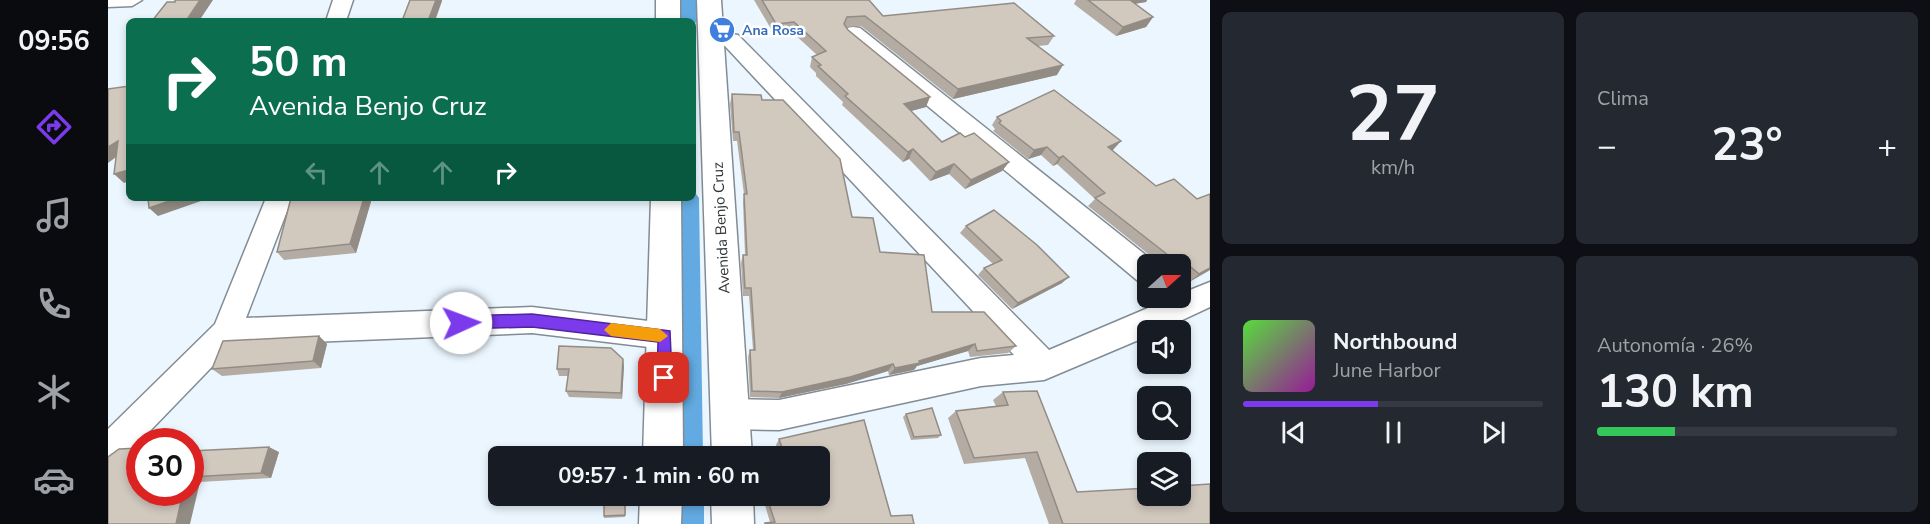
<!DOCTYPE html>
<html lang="es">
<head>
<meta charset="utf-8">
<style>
	body { margin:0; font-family:"Nunito Sans",sans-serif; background:#242831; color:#f1f3f6; height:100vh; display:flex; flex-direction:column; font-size:22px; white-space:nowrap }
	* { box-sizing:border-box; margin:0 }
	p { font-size:20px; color:#9ea1a6 }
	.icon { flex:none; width:33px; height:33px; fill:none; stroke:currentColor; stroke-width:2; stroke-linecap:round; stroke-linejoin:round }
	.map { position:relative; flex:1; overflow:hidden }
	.side { display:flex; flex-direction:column; gap:12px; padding:12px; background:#0d0f14; width:720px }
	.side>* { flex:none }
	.top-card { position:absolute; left:18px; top:18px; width:570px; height:183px; border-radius:9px; box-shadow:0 3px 9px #0003; background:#0b6e4f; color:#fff; overflow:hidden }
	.needle { width:39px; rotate:69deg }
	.buttons { position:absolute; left:1029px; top:254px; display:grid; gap:12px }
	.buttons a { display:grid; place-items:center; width:54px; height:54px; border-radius:9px; background:#171b24; box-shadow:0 3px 9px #0003; font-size:30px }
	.speed { position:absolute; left:18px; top:428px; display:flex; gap:12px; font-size:30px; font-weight:700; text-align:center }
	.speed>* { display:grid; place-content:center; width:78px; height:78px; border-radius:50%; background:#171b24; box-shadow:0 3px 9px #0003; line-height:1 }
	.speed .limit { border:9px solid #d22; background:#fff; color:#111 }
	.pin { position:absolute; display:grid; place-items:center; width:51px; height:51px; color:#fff; margin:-26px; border-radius:12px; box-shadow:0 3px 9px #0006 }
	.me { position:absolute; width:66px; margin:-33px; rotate:88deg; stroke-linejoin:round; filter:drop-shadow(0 0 4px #0008) }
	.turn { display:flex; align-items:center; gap:21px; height:126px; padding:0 24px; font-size:27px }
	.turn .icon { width:78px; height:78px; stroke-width:2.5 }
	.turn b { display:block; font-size:42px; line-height:51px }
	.lanes { display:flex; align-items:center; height:57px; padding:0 24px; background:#0003; justify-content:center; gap:30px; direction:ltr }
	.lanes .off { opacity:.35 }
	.big { font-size:45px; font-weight:700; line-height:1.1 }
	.side .card { flex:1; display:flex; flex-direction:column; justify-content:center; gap:9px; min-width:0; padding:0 21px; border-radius:9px; background:#242831 }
	.side .dial { align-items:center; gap:0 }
	.dial b { font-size:78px; line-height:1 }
	.song { display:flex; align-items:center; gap:18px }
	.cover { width:72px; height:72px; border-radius:9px; background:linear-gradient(135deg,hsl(110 70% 55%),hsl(300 70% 35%)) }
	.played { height:6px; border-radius:3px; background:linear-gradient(90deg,#7c3aed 45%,#363941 45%) }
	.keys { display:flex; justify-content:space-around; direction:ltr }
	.heat { display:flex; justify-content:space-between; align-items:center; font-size:33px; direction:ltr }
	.charge { height:9px; border-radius:4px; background:linear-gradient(90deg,#34c759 26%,#363941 0) }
	.side .tiles { flex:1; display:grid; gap:12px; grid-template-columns:repeat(2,1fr) }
	.trip { position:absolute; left:380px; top:446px; width:342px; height:60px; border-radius:9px; background:#171b24; box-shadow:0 3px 9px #0003; font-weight:700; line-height:60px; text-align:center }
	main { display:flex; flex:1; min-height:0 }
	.tabs { display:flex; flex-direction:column; width:108px; justify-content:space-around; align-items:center; background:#090b0e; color:#9ea1a6 }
	.tabs .icon { width:42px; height:42px }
	.tabs .selected { color:#7c3aed }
	.tabs b { font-size:27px; color:#f1f3f6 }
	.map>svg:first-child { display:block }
</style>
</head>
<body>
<main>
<nav class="tabs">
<b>09:56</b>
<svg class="icon selected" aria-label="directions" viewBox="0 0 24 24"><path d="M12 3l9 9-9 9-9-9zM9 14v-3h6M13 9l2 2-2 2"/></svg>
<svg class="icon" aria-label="music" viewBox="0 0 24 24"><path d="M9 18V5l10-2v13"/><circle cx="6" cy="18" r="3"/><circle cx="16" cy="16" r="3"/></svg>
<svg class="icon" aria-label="phone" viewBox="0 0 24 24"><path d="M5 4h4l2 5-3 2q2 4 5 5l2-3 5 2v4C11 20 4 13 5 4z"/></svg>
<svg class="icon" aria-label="climate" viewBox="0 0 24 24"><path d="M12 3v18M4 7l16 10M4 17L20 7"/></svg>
<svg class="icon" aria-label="car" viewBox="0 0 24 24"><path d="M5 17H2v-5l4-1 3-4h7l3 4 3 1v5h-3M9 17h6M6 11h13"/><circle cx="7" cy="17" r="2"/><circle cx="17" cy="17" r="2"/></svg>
</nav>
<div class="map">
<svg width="1102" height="524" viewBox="0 0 1102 524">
	<rect width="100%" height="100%" fill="#ebf6ff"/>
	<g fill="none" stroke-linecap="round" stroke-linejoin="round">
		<!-- canal -->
		<g fill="#62aae1" fill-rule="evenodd">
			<polygon points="568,0 588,0 589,21 585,26 585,21 567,21"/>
			<polygon points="585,190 591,198 595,456 561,456 565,198 585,198"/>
			<rect x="560" y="495" width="36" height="29"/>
		</g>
		<!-- street casing -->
		<g stroke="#828c94" stroke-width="3">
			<g id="street">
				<polygon points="0,0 34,0 24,6 0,7"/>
				<polygon points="225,0 245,0 238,21 218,21"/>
				<polygon points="745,27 752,28 1049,264 1040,264 1040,284 1030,281 738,38 735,33 738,28"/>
				<polygon points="602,31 630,35 941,350 1066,297 1072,297 1072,294 1102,282 1102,307 1053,330 1040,330 1040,336 936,380 873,386 671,430 624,429 613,425 608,414 613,403 624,399 671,400 873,358 906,355 617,46 595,43 592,38 595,33"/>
				<polygon points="158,198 184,198 138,318 424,307 557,323 567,327 572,336 567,345 557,349 424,333 125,345 11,463 0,468 0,429 107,324"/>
			</g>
		</g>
		<!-- secondary casing -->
		<g stroke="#828c94" stroke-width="3">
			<g id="secondary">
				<rect x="548" y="0" width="24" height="21"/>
				<polygon points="589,0 613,0 644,456 604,456"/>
				<polygon points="543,198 573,198 575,456 535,456"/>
				<polygon points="532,495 574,495 573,524 531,524"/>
				<polygon points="603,495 645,495 646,524 604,524"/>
			</g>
		</g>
		<!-- street -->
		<use href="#street" fill="#fff" fill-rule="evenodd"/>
		<!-- secondary -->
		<use href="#secondary" fill="#fff" fill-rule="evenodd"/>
	</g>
	<!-- wall -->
	<g fill="#b4aca3">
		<polygon points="646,0 761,0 775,16 946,36 940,45 930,46 949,75 845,99 753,26 738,27 740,30 818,107 803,111 834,142 857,137 901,162 894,171 857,189 841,174 822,181 801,159 795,162 734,105 735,102 708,76 708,73 702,67 704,57 709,55 684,32 666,34"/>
		<polygon points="968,0 1039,0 1038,2 1027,4 1045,17 1038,27 1008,36 966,4"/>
		<polygon points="624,94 654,100 772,252 824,312 908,346 900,353 862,357 860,351 809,366 806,370 781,375 780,371 738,384 671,398 642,397 640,357 642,350 645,350 641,296 635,296 633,263 635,255 637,255 635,202 636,194 629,141 625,141 622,104"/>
		<polygon points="889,117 1005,150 1004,150 1048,186 1089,199 1102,194 1102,270 1081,282 1072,274 1072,264 1045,264 1049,261 980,206 987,199 949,164 945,166 933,155 920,159 885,131 887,129 884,125"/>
		<polygon points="183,198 264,198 248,253 176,260 169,252"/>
		<polygon points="858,226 954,283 904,309 870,275 876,268 885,264 852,233"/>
		<polygon points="211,336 219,344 213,368 114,376 104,369"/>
		<polygon points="516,366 514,399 461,397 458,391 460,376 451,376 449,369"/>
		<polygon points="895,392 969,492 1102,524 941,524 917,458 856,464 840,418 848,411 888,406 885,400"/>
		<polygon points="798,414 833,435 830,438 803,440 795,417"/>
		<polygon points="756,420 783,516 804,515 806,524 656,524 657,523 662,522 654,495 711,495 711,456 671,456 668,445 671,439"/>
		<polygon points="82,450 171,452 163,478 92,482 82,492"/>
		<polygon points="518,495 517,517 496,518 496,502 445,502 444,500"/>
	</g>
	<!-- shaded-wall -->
	<g fill="#928c85">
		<polygon points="92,0 105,0 91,21 78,21"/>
		<polygon points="328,0 334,0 334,1 327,21 320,21"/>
		<polygon points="1015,0 1039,0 1038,2 1011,6"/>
		<polygon points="1045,17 1038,27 1008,36 1015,27"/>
		<polygon points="955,65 949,75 845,99 850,89"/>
		<polygon points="822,97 818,107 792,114 796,104"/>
		<polygon points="10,141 19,149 0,163 0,147"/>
		<polygon points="1013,141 1005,150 993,156 1000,147"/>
		<polygon points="939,147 933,155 920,159 926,150"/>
		<polygon points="805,149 801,159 795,162 800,152"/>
		<polygon points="955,156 949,164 945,166 951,158"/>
		<polygon points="901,162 894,171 857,189 863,180"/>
		<polygon points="846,164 841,174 822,181 828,172"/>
		<polygon points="21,170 21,181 16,183 6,174"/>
		<polygon points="70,198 93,198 93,201 50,216 41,208"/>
		<polygon points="256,198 264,198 248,253 242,244"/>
		<polygon points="1102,268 1102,270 1081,282 1091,274"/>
		<polygon points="961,277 954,283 904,309 910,303"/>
		<polygon points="211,336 219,344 213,368 205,361"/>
		<polygon points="867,344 860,351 809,366 806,370 781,375 787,368"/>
		<polygon points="515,359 516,366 514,399 513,393"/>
		<polygon points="785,364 780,371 738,384 671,398 674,392"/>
		<polygon points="161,447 171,452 163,478 153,473"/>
		<polygon points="82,478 92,482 82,524 68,524 75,492 82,492"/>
	</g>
	<!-- building -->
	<g fill="#d1c8be" stroke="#928c85" stroke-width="1.5">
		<polygon points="67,0 92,0 78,21 44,21 59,2 67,2"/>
		<polygon points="302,0 328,0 320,21 294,21"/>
		<polygon points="654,0 761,0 775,16 906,3 946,36 919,38 955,65 850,89 757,16 739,17 736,24 740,30 822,97 796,104 834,142 852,133 857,137 866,133 901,162 863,180 846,164 828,172 805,149 800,152 737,96 740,94 710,66 713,65 704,57 718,51 686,22 668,24"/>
		<polygon points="980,0 1022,0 1045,17 1015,27"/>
		<polygon points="21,86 21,170 6,174 10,141 0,147 0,89"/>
		<polygon points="946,90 1013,141 1000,147 1048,186 1066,179 1089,199 1102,194 1102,268 1091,274 1071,257 1056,264 1052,259 1060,258 1060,255 987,198 997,193 955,156 951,158 939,147 926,150 891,123 893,121 889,117"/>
		<polygon points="624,94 653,95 654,100 675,100 732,159 744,217 765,218 772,252 816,255 824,312 876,312 908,346 869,351 867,344 811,361 812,363 787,368 785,364 742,377 674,392 644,391 642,350 647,350 643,288 637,288 635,255 639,255 636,194 639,194 631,132 626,132"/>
		<polygon points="40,198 70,198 41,208"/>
		<polygon points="183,198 256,198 242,244 169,252"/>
		<polygon points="886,210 929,245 961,277 910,303 876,268 894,260 858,226"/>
		<polygon points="211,336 205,361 104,369 115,341"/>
		<polygon points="451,346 503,348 515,359 513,393 458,391 461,369 449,369"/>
		<polygon points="929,391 969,492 1040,488 1040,495 1072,495 1072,486 1102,484 1102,524 955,524 929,452 866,458 848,411 900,405 895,392"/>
		<polygon points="824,408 833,435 806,437 798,414"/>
		<polygon points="756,420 783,516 804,515 806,524 657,524 657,523 667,522 658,495 711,495 711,456 677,456 671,439"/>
		<polygon points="161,447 153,473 82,477 82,451"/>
		<polygon points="32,448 32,492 75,492 68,524 0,524 0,457 11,449"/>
		<polygon points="444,495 517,495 517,515 496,516 496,499 444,500"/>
	</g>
	<!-- route -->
	<polygon fill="#7c3aed" stroke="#51269a" stroke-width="1.5" points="424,314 562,331 564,378 562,383 556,385 551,383 549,378 550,342 424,327 353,329 346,323 353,316"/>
	<!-- slow -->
	<polygon fill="#f59e0b" points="503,323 552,329 560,336 552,342 503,336 496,330"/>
	<!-- icons -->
	<defs>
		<g id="supermarket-disc" transform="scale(1.35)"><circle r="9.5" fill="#3f7fe0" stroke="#fff"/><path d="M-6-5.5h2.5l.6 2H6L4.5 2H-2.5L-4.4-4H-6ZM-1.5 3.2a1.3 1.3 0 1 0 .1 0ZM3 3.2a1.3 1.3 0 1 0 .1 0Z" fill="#fff"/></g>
	</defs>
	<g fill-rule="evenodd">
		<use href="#supermarket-disc" x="614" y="30"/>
	</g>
	<g text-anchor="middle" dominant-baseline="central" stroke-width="5" stroke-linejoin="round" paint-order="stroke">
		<!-- far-shop labels -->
		<g font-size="14" font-weight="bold" fill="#366cbe" stroke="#fff" text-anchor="start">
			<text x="634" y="30">Ana Rosa</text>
		</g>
		<!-- street labels -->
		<g font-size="15" fill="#2f3437" stroke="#fff">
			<text transform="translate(613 228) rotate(-93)">Avenida Benjo Cruz</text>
		</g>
	</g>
</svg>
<div class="buttons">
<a><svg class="needle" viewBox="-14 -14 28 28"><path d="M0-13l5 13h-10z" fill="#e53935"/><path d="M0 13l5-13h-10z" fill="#9ea1a6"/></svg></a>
<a><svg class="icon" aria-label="sound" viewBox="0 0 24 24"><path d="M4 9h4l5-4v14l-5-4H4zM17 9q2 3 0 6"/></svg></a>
<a><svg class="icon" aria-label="search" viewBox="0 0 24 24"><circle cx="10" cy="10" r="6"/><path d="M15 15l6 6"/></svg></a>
<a><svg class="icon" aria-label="layers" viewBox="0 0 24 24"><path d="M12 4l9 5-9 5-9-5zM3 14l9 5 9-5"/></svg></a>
</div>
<div class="speed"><div class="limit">30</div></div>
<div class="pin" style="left:556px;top:378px;background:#d93025"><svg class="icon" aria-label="arrive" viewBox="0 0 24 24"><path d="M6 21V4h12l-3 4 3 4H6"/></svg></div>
<svg class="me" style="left:353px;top:323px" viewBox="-20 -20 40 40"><circle r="19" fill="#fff"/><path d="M0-13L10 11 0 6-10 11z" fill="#7c3aed"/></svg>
<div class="trip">09:57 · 1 min · 60 m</div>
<div class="top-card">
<div class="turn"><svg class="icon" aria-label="right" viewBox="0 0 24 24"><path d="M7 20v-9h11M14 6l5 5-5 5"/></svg><div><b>50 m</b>Avenida Benjo Cruz</div></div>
<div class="lanes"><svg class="icon off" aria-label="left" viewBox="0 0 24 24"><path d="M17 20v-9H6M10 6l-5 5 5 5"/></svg><svg class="icon off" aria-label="ahead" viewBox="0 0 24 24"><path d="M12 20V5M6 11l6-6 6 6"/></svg><svg class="icon off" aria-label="ahead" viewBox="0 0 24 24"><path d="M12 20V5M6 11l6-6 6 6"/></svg><svg class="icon" aria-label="right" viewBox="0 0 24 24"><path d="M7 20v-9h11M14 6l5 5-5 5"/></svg></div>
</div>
</div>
<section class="side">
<div class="tiles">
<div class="card dial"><b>27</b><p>km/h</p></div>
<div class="card"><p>Clima</p>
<div class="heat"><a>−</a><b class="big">23°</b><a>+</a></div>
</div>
<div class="card">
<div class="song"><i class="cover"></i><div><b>Northbound</b><p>June Harbor</p></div></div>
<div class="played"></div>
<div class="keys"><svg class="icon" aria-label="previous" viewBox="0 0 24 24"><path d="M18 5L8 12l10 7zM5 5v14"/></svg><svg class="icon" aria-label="pause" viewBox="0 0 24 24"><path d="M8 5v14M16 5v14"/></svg><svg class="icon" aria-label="next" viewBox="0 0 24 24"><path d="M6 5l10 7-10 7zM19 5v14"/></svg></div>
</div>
<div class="card"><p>Autonomía · 26%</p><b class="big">130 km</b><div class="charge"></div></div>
</div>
</section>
</main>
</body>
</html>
